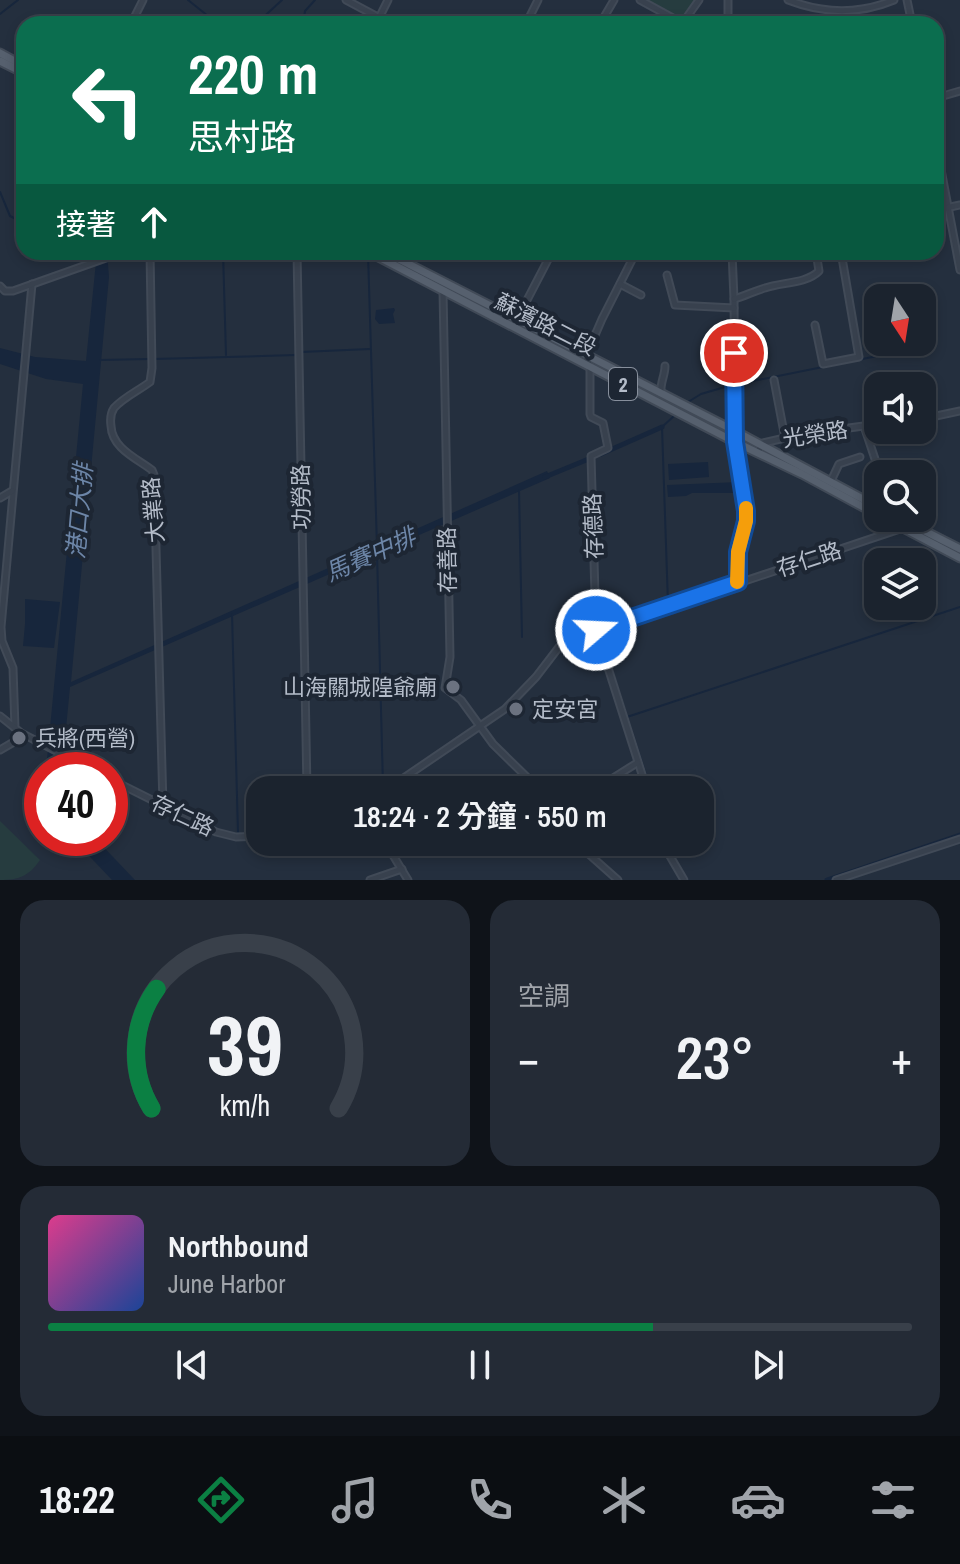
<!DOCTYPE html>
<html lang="zh-TW">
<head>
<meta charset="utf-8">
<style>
	body { margin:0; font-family:"Archivo Narrow","Noto Sans TC",sans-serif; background:#242b36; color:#f1f3f6; height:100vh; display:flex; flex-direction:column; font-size:30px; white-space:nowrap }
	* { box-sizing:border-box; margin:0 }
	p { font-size:26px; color:#a0a4aa }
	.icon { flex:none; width:44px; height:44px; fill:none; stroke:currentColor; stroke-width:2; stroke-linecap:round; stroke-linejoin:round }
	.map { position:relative; height:880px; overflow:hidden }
	.drawer { display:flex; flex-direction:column; gap:20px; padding:20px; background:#0f1319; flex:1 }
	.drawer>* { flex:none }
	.hud { position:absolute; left:16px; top:16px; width:928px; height:244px; border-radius:24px; box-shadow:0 4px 12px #0003,0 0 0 2px #39404a; background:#0b6e4f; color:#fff; overflow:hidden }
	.needle { width:52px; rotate:168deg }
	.buttons { position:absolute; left:864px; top:284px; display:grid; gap:16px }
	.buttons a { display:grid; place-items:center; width:72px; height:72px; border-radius:16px; background:#1b232e; box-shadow:0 4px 12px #0003,0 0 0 2px #39404a; font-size:40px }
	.speed { position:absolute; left:24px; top:752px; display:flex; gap:16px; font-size:40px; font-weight:700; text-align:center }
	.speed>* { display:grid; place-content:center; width:104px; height:104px; border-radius:50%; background:#1b232e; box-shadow:0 4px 12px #0003,0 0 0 2px #39404a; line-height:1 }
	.speed .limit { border:12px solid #d22; background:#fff; color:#111 }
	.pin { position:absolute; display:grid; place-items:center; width:68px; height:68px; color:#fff; margin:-34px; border:4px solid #fff; border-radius:50%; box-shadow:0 2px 8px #0007 }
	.me { position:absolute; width:88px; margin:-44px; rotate:71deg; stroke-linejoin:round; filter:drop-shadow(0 0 6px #0008) }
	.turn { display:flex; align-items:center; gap:28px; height:168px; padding:0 40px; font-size:36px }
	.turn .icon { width:104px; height:104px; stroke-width:2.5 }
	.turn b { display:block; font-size:56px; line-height:68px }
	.then { display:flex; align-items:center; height:76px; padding:0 40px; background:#0003; gap:16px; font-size:30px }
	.big { font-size:60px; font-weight:600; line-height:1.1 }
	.drawer .widget { flex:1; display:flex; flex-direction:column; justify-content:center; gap:12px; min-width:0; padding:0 28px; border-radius:24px; background:#242b36 }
	.drawer .dial { align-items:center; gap:0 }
	.dial svg { height:208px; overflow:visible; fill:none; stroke:#39404a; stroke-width:7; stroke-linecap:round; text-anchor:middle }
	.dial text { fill:#f1f3f6; stroke:none }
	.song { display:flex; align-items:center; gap:24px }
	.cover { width:96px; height:96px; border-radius:12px; background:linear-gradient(135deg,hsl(330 70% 55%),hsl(220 70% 35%)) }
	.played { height:8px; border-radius:4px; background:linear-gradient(90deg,#0b8043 70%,#39404a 70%) }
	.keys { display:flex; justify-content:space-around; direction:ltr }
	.heat { display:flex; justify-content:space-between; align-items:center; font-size:44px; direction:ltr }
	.drawer .tiles { flex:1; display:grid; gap:20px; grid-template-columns:1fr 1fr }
	.widget:last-child { grid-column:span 2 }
	.trip { position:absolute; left:246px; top:776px; width:468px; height:80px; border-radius:24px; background:#1b232e; box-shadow:0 4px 12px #0003,0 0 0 2px #39404a; font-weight:600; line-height:80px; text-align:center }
	.menu { display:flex; height:128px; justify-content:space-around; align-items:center; background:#0b0e12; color:#a0a4aa }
	.menu .icon { width:56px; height:56px }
	.menu .selected { color:#0b8043 }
	.menu b { font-size:36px; color:#f1f3f6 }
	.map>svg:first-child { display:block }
</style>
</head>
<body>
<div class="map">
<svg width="960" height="880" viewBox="0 0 960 880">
	<rect width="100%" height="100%" fill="#242f3e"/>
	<!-- green -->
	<g fill="#263c3f">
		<polygon points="640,0 695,0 698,2 682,23"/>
		<path d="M0,821l40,39c-11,16 -21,20 -40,20z"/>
	</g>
	<!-- water -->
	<g fill="#17263c">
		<polygon points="97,252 107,252 109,277 71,682 547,471 550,478 70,687 62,770 46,770 83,384 46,379 0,364 0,348 35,357 86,361"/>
		<polygon points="394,308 395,310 393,314 395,323 379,324 375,319 376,310"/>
		<polygon points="708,462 709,477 669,480 668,464"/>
		<polygon points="739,482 739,493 692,493 686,496 668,497 667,485"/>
		<polygon points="25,599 60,602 54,648 23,646 25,624"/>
		<polygon points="72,838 95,838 135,880 112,880"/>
	</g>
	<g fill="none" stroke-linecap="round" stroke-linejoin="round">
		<!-- stream -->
		<g stroke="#17263c" stroke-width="2">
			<polyline points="188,0 218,24"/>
			<polyline points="0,14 18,0"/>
			<polyline points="256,24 282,0"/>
			<polyline points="308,24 304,18 305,11 315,0"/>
			<polyline points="849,24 866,15"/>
			<polyline points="950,97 960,94"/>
			<polyline points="0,192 10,216 24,223"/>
			<polyline points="91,252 94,254 103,252"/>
			<polyline points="223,252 226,355"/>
			<polyline points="368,253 377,547"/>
			<polyline points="301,352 370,349"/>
			<polyline points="154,359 296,355"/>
			<polyline points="100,360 149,359"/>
			<polyline points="738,384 932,345"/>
			<polyline points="688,402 701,394 732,385"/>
			<polyline points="519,490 522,637"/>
			<polyline points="377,553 383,787"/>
			<polyline points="668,604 662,427 674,416"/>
			<polyline points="232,614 238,833"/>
			<polyline points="607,655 651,790"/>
			<polyline points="627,717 960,607"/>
			<polyline points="668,842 673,856"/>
			<polyline points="682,872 688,880"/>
		</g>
		<!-- canal -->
		<g stroke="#17263c" stroke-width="5">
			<polyline points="601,454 662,427"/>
			<polyline points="545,477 591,458"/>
			<polyline points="827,880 960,835"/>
		</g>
		<!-- minor casing -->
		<g stroke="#414a57" stroke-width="9">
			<g id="minor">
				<polyline points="346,0 391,24"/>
				<polyline points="640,0 682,23"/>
				<polyline points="728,0 728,24"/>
				<path d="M788,0c36,14 70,15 106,0"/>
				<polyline points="907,0 912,24"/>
				<polyline points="530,17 543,24"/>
				<polyline points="131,24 143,0"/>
				<polyline points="376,24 388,0"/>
				<polyline points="526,24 538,0"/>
				<polyline points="600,24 614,0"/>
				<polyline points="682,24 699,0"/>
				<polyline points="936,98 960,91"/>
				<polyline points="936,143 960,270"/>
				<polyline points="936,210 960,205"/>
				<path d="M150,252l2,116 -2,14c-12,9 -26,15 -36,26 -4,6 -4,11 -3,18 1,22 25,32 41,44l2,5 9,331"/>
				<polyline points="297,252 307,790"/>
				<polyline points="636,252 602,319 586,356 590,367 590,414 591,417 603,423 608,448 591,456 596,630 647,790"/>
				<polyline points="732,252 734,299 735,442 746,511 746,521 738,552 738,582"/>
				<polyline points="667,275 675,305 734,308"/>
				<polyline points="32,284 1,627 2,641 13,668 15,728 21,733 93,770"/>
				<polyline points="620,284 641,295"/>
				<polyline points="0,286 5,291 13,291 123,252"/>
				<polyline points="443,291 450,657 445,688 461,700 493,744 540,790"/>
				<path d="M734,299c11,-3 20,-8 31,-11 17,-6 41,-4 54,-17l-3,-19"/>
				<polyline points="815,325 823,364 859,357 841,252"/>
				<polyline points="513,327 552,252"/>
				<polyline points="774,380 785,438"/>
				<path d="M661,393c-1,-11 4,-17 4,-27"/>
				<polyline points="922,419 960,411"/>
				<polyline points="864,426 880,474"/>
				<polyline points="758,452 763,443 798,435 878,424"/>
				<polyline points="831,481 839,464 860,457"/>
				<polyline points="0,498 12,491"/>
				<polyline points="0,716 15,728"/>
				<polyline points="0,750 12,743 21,733"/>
				<polyline points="110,779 216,832 236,837 260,836"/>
				<polyline points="386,790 505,709 536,677 559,647 569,640 903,528"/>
				<polyline points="594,790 637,763"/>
				<polyline points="385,842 408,880"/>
				<polyline points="578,842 583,849 618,880"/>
				<polyline points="664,842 667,851 684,880"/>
				<polyline points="370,880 402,869"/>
				<polyline points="836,880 960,839"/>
			</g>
		</g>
		<!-- major casing -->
		<g stroke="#414a57" stroke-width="11">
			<g id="major">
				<polyline points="0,53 24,66"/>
				<polyline points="0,61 24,73"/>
				<polyline points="369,252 735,442 802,474 878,515"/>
				<polyline points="385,252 735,431 878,507"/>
				<polyline points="884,518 960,558"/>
				<polyline points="899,518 960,549"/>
			</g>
		</g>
		<!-- minor -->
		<use href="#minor" stroke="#38414e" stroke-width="5"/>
		<!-- major -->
		<use href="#major" stroke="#56606e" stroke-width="7"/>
	</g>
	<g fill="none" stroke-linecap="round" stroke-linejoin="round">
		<!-- route casing -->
		<g stroke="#114b97" stroke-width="20">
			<polyline id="route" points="596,630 738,582 738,552 746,521 746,511 735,442 734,353"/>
		</g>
		<!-- route -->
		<use href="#route" stroke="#1a73e8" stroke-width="14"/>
		<!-- slow -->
		<polyline stroke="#f59e0b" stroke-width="14" points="737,582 738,552 746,521 746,508"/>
	</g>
	<!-- markers -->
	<g fill="#6b7280" stroke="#1d2633" stroke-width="3">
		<circle cx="453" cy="687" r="8"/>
		<circle cx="516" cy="709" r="8"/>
		<circle cx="19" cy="738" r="8"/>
	</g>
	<g text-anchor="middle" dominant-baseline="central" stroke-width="8" stroke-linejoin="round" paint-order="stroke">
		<!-- shield labels -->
		<rect fill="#1d2633" stroke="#878f9c" stroke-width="2" x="609" y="368" width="28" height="32" rx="6"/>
		<g font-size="20" font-weight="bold" fill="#b4bcc9">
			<text x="623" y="384">2</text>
		</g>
		<!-- street labels -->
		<g font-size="22" fill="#b4bcc9" stroke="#1d2633">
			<text transform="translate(546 324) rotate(27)">蘇濱路二段</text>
			<text transform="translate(815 434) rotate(-9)">光榮路</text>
			<text transform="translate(301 497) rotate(-91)">功勞路</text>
			<text transform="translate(153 510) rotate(-95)">大業路</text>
			<text transform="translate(593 526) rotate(-92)">存德路</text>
			<text transform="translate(809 559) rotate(-18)">存仁路</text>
			<text transform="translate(447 560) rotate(-91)">存善路</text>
			<text transform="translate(183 815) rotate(25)">存仁路</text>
		</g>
		<!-- poi labels -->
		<g font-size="22" fill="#b4bcc9" stroke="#1d2633" text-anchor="start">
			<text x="437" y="687" text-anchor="end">山海關城隍爺廟</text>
			<text x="532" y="709">定安宮</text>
			<text x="35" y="738">兵將(西營)</text>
		</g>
		<!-- water labels -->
		<g font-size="24" font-style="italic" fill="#6d86a8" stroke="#1d2633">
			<text transform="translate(79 511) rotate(-85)">港口大排</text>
			<text transform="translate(370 554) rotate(-24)">馬賽中排</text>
		</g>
	</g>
</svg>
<div class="buttons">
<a><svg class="needle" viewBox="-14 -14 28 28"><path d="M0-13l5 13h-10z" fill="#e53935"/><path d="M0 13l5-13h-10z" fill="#a0a4aa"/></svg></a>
<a><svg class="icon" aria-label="sound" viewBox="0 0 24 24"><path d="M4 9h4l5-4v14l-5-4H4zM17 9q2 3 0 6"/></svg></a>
<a><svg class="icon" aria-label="search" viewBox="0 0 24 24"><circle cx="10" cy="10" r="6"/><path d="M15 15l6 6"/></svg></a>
<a><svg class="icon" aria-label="layers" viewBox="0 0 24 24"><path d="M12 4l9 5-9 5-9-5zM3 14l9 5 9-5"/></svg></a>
</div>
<div class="speed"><div class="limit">40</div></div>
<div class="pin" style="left:734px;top:353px;background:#d93025"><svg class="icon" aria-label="arrive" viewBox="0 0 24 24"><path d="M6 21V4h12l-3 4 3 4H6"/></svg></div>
<svg class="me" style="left:596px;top:630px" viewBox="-20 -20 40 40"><circle r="17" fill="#1a73e8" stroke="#fff" stroke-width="3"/><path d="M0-11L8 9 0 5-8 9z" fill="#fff"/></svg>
<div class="trip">18:24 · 2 分鐘 · 550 m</div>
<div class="hud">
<div class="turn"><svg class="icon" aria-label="left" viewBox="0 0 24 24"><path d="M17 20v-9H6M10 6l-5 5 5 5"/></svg><div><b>220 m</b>思村路</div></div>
<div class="then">接著<svg class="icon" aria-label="ahead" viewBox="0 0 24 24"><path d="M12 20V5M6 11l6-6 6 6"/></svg></div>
</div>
</div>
<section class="drawer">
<div class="tiles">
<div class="widget dial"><svg viewBox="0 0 100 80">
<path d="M14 69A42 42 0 1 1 86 69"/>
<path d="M14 69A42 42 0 0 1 16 23" stroke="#0b8043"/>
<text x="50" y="56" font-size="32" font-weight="700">39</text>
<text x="50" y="72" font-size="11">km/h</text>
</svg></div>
<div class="widget"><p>空調</p>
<div class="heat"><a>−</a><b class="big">23°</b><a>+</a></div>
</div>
<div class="widget">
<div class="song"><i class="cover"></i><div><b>Northbound</b><p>June Harbor</p></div></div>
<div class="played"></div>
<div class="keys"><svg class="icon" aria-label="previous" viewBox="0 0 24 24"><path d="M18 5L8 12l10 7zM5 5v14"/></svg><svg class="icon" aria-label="pause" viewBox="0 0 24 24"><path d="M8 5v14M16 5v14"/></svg><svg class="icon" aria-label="next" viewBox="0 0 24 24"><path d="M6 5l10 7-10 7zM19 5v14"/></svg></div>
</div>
</div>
</section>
<nav class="menu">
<b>18:22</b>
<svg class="icon selected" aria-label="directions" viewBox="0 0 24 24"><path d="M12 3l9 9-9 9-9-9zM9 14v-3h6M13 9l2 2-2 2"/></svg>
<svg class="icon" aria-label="music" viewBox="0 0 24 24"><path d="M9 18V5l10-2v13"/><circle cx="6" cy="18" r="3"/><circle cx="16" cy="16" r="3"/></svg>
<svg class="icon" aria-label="phone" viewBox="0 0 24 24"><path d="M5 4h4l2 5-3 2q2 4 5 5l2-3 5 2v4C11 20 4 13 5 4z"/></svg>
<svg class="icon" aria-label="climate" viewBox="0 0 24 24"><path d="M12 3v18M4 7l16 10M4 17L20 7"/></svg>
<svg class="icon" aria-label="car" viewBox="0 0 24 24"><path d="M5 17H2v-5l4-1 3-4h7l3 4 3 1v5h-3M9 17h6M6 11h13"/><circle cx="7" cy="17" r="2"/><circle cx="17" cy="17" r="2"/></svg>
<svg class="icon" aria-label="filters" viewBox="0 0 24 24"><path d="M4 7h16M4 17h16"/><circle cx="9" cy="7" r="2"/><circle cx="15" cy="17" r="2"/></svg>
</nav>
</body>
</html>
